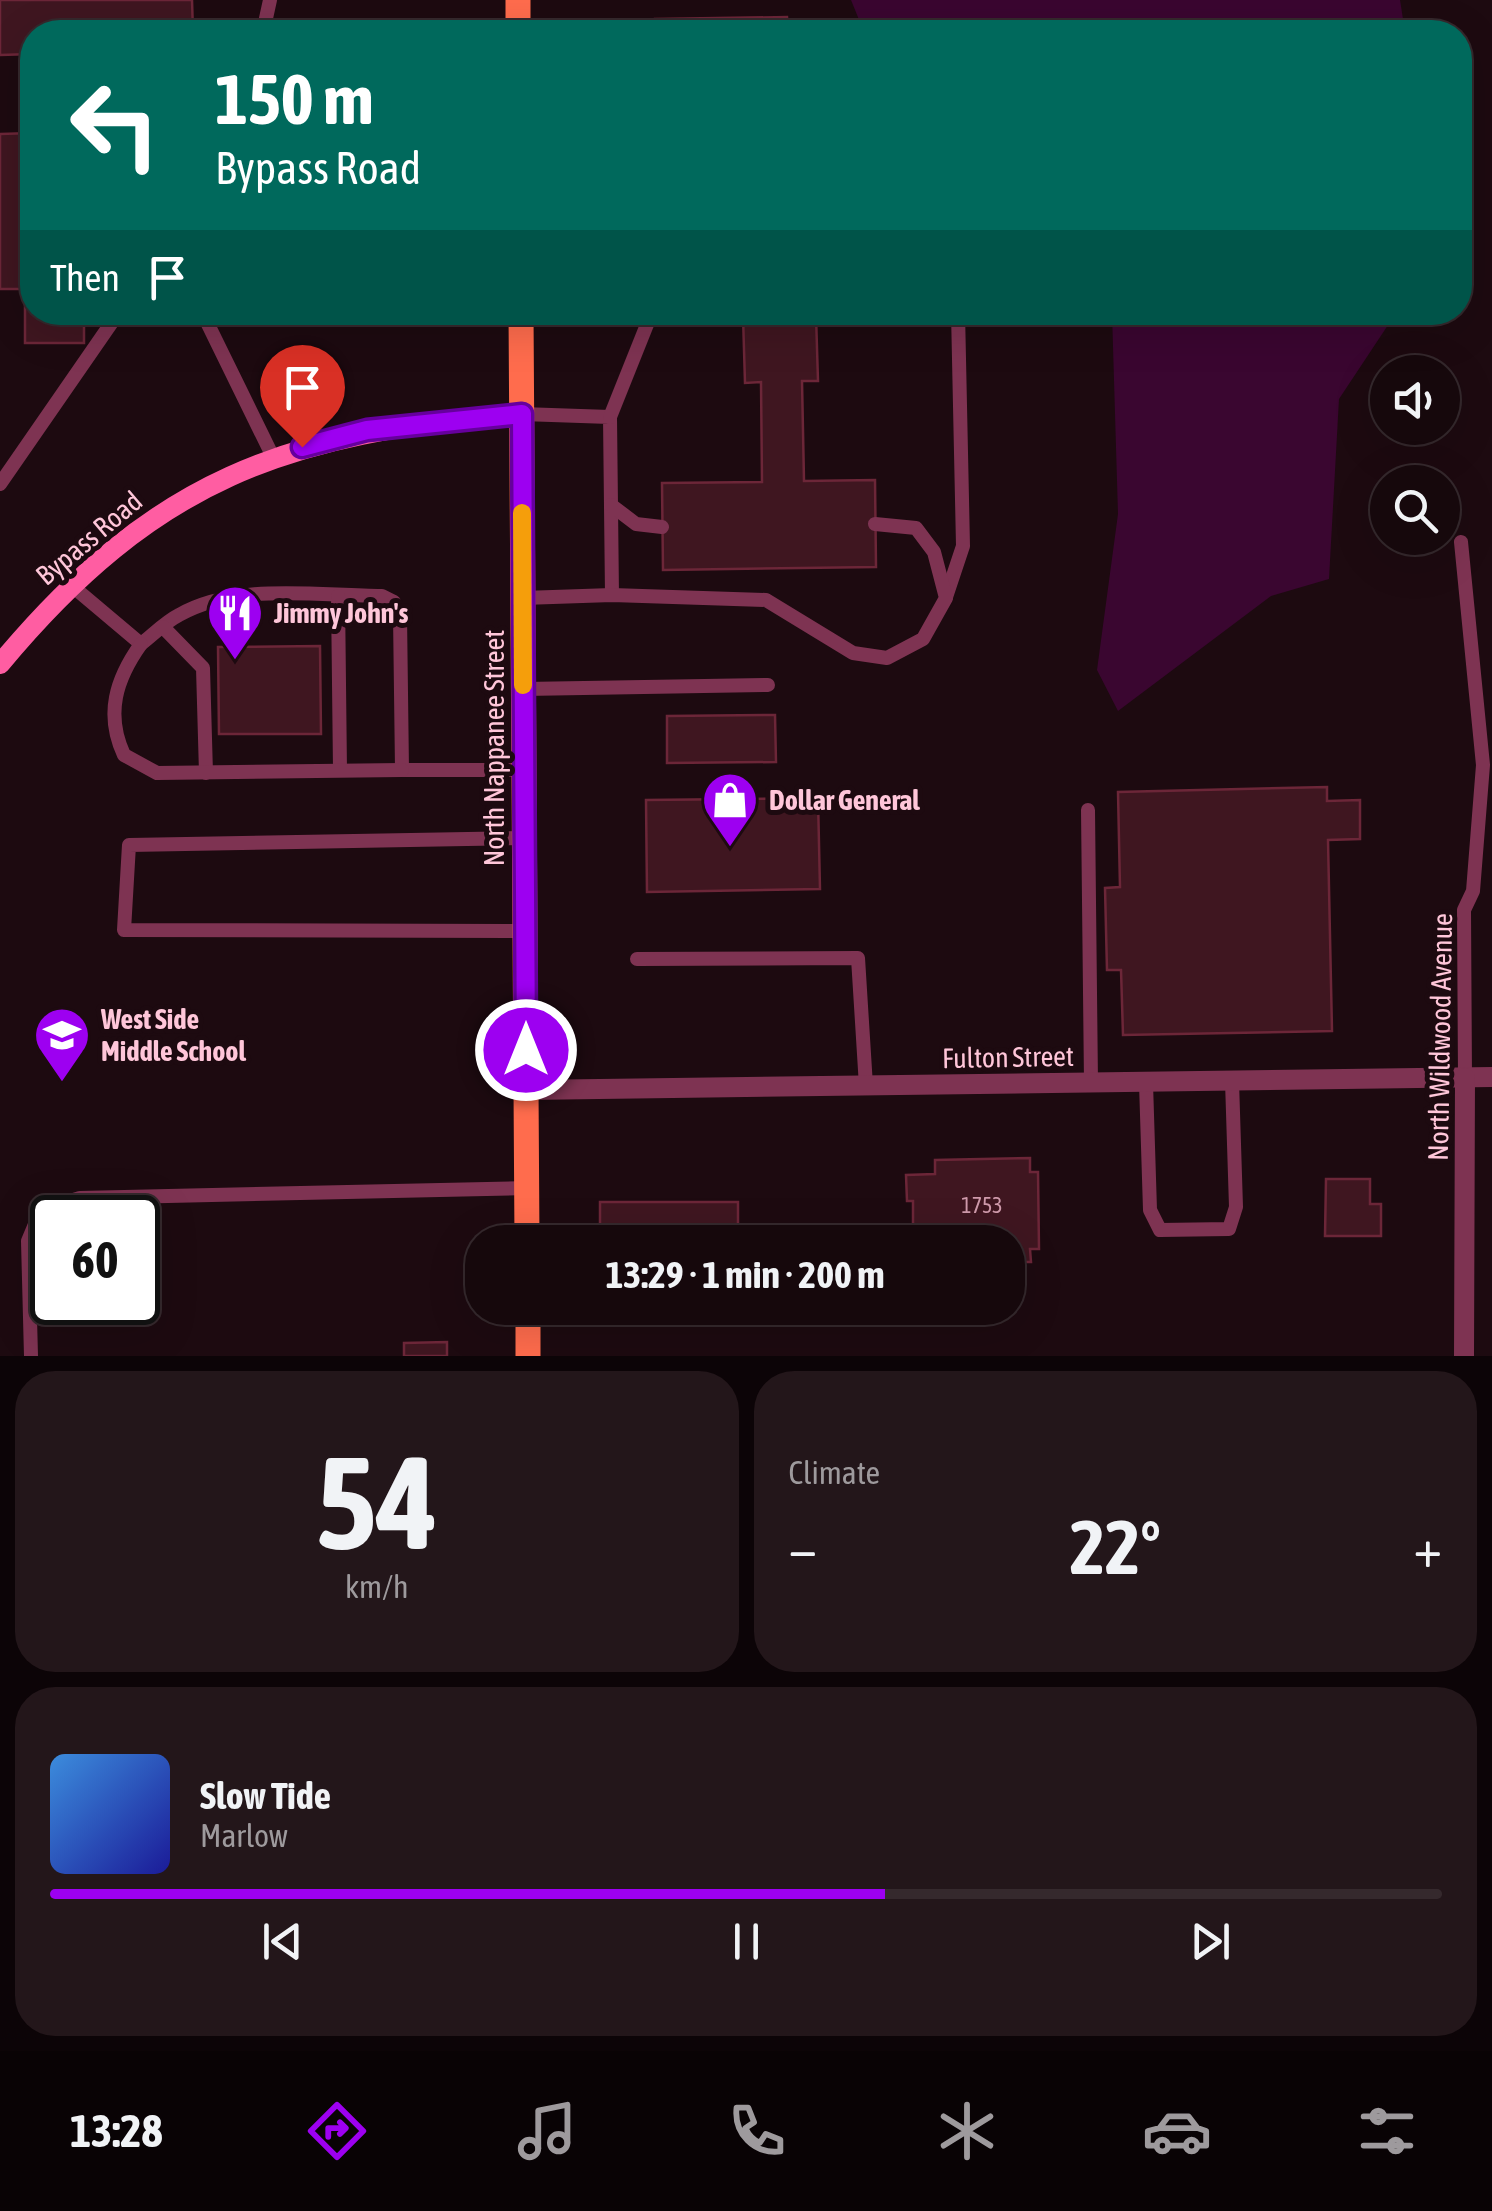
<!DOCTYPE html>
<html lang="en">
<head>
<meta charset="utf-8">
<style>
	body { margin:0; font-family:"Asap Condensed",sans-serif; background:#23161a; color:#f1f3f6; height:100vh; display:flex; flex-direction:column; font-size:38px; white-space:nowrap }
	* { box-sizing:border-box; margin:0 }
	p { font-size:32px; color:#9e9a9d }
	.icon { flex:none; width:55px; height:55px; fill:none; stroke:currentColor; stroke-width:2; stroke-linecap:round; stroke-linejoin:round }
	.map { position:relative; height:1356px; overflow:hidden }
	.side { display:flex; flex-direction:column; gap:15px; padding:15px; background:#0c0407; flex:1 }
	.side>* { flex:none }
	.hud { position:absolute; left:20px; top:20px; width:1452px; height:305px; border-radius:40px; box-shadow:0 10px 40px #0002,0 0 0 2px #35292d; background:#00695c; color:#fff; overflow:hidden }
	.tools { position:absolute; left:1370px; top:355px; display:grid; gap:20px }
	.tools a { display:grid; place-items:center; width:90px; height:90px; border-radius:50%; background:#16080c; box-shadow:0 10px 40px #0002,0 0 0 2px #35292d; font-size:50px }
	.speed { position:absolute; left:30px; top:1195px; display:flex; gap:20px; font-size:50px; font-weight:700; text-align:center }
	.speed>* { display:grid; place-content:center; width:130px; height:130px; border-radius:50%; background:#16080c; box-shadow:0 10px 40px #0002,0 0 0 2px #35292d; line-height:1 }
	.speed .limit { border:5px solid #111; border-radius:15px; background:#fff; color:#111 }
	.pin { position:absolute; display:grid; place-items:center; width:85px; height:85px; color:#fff; margin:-102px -42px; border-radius:50% 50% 50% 0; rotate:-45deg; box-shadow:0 0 10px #0007 }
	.pin .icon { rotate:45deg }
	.me { position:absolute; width:110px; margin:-55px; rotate:0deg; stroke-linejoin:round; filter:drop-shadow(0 0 8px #0008) }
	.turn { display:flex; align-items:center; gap:35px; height:210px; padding:0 30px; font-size:45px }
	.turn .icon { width:130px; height:130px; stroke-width:2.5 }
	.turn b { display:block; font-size:70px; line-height:85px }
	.then { display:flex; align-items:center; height:95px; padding:0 30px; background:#0003; gap:20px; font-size:38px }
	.big { font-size:75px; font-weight:700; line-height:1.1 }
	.side .card { flex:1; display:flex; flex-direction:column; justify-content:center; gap:15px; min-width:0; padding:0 35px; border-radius:40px; background:#23161a }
	.side .dial { align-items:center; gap:0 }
	.dial b { font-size:130px; line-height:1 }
	.song { display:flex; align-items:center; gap:30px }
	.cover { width:120px; height:120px; border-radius:15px; background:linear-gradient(135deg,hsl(210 70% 55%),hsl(240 70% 35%)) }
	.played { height:10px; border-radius:5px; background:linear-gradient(90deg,#9d00f1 60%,#35292d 60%) }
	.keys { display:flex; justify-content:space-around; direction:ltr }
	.heat { display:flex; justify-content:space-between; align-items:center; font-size:55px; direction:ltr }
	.side .tiles { flex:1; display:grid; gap:15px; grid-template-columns:1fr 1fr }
	.card:last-child { grid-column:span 2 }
	.trip { position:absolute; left:465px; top:1225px; width:560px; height:100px; border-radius:40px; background:#16080c; box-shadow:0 10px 40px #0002,0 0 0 2px #35292d; font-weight:700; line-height:100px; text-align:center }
	.tab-bar { display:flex; height:160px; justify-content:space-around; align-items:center; background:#090305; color:#9e9a9d }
	.tab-bar .icon { width:70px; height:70px }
	.tab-bar .current { color:#9d00f1 }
	.tab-bar b { font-size:45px; color:#f1f3f6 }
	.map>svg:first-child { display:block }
</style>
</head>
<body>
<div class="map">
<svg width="1492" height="1356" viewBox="0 0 1492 1356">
	<rect width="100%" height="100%" fill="#1d0a10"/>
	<!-- water -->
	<g fill="#3a0630">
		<polygon points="851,0 1400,0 1405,32 864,32"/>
		<polygon points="1112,313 1396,313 1339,399 1329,579 1271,596 1118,711 1097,670 1118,514"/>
	</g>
	<!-- building -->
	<g fill="#3f1620" stroke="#6c2638" stroke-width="2.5">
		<polygon points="0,0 192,0 193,32 32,32 32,54 0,55"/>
		<polygon points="787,17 788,32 655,32 655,19"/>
		<polygon points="32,133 32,312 84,312 84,343 25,343 25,289 0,289 0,134"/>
		<polygon points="816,315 818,381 802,381 804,481 875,480 876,567 663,570 662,483 762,482 761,382 745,383 743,316"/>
		<polygon points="320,646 321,734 219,734 218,647"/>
		<polygon points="775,715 776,762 667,763 667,716"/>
		<polygon points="1327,787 1327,801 1360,800 1360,839 1328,840 1332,1031 1123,1035 1121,970 1107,970 1105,888 1120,887 1118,792"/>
		<polygon points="818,798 820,889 647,892 646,800"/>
		<polygon points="1030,1158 1030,1172 1038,1172 1039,1249 1030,1249 1031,1262 1008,1262 1008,1242 913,1242 913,1201 907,1201 906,1175 935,1174 935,1160"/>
		<polygon points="1326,1179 1370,1179 1370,1204 1381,1204 1381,1236 1325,1236"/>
		<rect x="600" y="1202" width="138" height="40"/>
		<polygon points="447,1342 447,1356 404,1356 404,1343"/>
	</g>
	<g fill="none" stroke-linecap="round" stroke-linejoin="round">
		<!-- service -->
		<g stroke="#7e3352" stroke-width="14">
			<polyline points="263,32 270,0"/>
			<polyline points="202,312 274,459"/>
			<polyline points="522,414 610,417 612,595"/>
			<polyline points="610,417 652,312"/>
			<polyline points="0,484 119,312"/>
			<polyline points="611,505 636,524 662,527"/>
			<polyline points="1461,542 1483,765 1473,891 1464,910 1465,1078"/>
			<path d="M71,585l70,59c12,-9 24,-22 38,-29 58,-33 139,-19 203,-19l12,6 6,13 2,155h122"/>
			<polyline points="338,596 340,770"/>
			<polyline points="946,597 963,546 958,312"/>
			<polyline points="523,598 612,595 766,600 853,653 887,658 923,639 946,598 934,552 916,528 875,524"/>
			<polyline points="163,627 203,668 206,773"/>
			<path d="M141,644c-25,35 -36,70 -17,111l33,18 245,-3"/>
			<polyline points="524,689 768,685"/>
			<polyline points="1088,810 1091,1083"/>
			<polyline points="524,838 129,845 124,930 525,931"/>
			<polyline points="637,959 858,958 866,1086"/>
			<polyline points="1146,1083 1150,1210 1160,1230 1229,1229 1236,1207 1232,1081"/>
			<polyline points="31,1356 28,1241 41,1210 80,1198 527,1188"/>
		</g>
		<!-- minor -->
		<g stroke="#7e3352" stroke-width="20">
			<polyline points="526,1090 1492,1077"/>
			<polyline points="1464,1356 1465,1078"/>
		</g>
		<!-- secondary -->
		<path stroke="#ff5da2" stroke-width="20" d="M0,664c154,-185 286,-232 522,-250"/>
		<!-- primary -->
		<g stroke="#ff6c4d" stroke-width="25">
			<polyline points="518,0 518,32"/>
			<polyline points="521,312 527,1242"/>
			<polyline points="528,1308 528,1356"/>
		</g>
	</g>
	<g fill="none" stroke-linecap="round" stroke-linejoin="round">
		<!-- route casing -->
		<g stroke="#66009d" stroke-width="25">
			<polyline id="route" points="302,447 367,430 522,414 526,1050"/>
		</g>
		<!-- route -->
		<use href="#route" stroke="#9d00f1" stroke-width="18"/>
		<!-- slow -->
		<polyline stroke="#f59e0b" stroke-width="18" points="522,513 523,685"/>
	</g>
	<!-- icons -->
	<defs>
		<g id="restaurant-pin" transform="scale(2.875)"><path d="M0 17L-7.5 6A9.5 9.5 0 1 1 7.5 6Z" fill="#9d00f1" stroke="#1d0a10"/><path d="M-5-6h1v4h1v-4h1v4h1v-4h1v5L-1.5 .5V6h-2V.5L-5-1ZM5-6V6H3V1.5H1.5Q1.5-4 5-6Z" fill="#fff"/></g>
		<g id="shop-pin" transform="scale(2.875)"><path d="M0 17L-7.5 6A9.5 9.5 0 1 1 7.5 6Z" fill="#9d00f1" stroke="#1d0a10"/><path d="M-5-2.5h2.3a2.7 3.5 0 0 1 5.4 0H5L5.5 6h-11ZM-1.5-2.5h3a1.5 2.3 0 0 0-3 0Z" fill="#fff"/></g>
		<g id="school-pin" transform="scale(2.875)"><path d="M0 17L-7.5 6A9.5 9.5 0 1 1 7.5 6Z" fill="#9d00f1" stroke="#1d0a10"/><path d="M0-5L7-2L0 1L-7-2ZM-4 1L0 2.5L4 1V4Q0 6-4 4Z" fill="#fff"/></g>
	</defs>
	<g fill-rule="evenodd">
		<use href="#restaurant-pin" x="235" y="613"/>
		<use href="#shop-pin" x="730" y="800"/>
		<use href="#school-pin" x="62" y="1035"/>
	</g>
	<g text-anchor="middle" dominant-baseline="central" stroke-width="10" stroke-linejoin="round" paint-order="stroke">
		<!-- number labels -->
		<g font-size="22" fill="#cf9aab">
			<text x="982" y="1205">1753</text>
		</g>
		<!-- street labels -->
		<g font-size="28" fill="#ffc6d9" stroke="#1d0a10">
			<text transform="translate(89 538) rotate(-40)">Bypass Road</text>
			<text transform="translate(494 748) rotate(-90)">North Nappanee Street</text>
			<text transform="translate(1440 1037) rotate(-89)">North Wildwood Avenue</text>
			<text transform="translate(1008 1057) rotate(-1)">Fulton Street</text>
		</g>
		<!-- poi labels -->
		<g font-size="28" font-weight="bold" fill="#ffc6d9" stroke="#1d0a10" text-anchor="start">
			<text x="274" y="613">Jimmy John's</text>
			<text x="769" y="800">Dollar General</text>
			<text x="101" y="1019">West Side<tspan x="101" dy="32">Middle School</tspan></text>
		</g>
	</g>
</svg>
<div class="tools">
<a><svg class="icon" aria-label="sound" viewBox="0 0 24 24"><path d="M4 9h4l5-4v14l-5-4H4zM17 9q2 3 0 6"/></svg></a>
<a><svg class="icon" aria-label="search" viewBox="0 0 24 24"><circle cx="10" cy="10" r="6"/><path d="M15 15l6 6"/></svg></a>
</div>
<div class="speed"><div class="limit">60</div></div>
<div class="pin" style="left:302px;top:447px;background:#d93025"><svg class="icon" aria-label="arrive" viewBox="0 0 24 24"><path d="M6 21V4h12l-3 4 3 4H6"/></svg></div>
<svg class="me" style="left:526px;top:1050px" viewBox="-20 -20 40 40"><circle r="17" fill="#9d00f1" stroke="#fff" stroke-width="3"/><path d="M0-11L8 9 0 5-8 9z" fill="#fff"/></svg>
<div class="trip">13:29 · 1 min · 200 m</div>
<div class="hud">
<div class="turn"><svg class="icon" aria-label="left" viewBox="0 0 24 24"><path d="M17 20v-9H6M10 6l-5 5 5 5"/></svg><div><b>150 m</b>Bypass Road</div></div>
<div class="then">Then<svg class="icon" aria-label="arrive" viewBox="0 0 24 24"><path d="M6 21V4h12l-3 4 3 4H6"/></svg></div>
</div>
</div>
<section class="side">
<div class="tiles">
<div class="card dial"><b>54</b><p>km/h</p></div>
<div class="card"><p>Climate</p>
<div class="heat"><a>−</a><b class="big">22°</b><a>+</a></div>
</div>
<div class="card">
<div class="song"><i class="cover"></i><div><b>Slow Tide</b><p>Marlow</p></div></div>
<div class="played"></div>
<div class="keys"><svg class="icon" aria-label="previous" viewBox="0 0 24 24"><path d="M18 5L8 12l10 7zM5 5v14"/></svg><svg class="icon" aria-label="pause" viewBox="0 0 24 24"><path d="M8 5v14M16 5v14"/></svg><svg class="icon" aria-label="next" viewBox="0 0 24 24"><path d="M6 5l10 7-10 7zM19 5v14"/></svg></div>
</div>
</div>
</section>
<nav class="tab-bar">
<b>13:28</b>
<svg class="icon current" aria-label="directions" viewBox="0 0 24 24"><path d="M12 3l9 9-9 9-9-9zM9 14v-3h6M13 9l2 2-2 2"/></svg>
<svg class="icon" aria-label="music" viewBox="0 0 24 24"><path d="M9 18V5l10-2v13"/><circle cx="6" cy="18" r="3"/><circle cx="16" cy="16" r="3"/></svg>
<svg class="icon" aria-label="phone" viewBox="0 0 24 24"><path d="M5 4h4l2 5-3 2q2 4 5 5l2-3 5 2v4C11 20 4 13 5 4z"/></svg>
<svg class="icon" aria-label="climate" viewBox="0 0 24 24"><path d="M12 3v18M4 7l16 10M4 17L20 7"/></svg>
<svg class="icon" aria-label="car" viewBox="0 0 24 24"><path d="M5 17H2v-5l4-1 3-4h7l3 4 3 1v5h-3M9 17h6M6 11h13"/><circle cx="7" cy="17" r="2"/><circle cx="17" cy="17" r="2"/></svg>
<svg class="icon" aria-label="filters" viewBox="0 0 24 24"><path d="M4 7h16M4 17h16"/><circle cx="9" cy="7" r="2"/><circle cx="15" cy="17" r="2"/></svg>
</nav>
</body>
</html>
